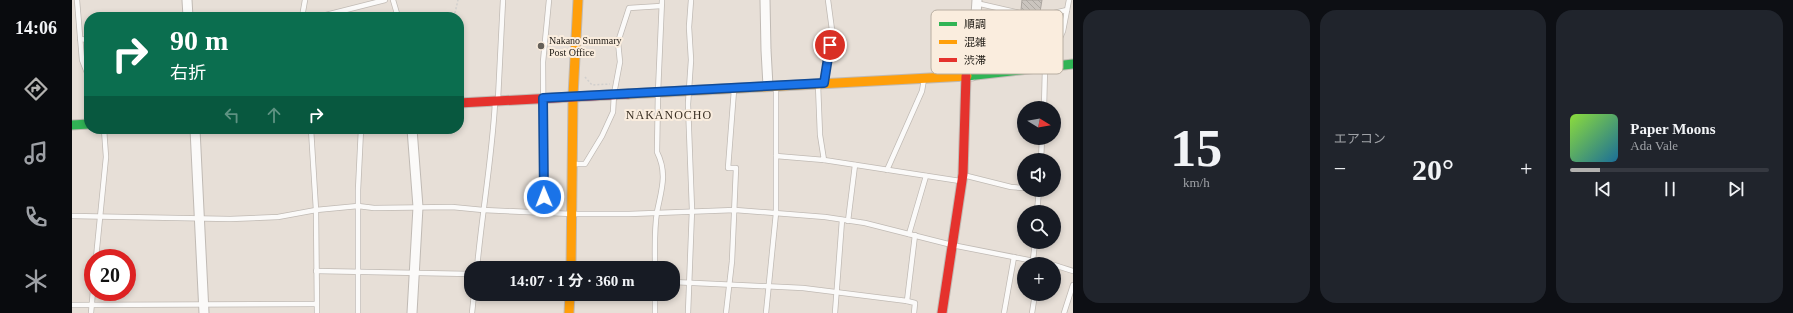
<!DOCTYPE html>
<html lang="ja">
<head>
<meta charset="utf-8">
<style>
	body { margin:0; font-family:"Times New Roman","Noto Sans JP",serif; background:#20242c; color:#f1f3f6; height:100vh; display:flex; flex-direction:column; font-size:15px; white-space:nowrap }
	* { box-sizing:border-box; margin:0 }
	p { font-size:13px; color:#9ea1a6 }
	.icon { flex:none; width:22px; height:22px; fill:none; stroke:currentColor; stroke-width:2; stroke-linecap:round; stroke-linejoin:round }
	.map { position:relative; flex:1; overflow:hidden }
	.drawer { display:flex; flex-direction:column; gap:10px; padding:10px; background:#0d0f14; width:720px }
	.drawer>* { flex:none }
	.top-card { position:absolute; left:12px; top:12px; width:380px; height:122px; border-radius:16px; box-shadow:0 2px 6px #0003; background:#0b6e4f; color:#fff; overflow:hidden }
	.needle { width:26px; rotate:101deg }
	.fabs { position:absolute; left:945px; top:101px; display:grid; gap:8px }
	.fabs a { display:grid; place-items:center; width:44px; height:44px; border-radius:50%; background:#171b24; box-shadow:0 2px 6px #0003; font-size:20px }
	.speed { position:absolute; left:12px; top:249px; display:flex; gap:8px; font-size:20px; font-weight:700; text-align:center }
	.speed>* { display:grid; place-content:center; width:52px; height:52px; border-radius:50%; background:#171b24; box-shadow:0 2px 6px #0003; line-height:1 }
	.speed .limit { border:6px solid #d22; background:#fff; color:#111 }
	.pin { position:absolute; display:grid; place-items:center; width:34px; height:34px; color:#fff; margin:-17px; border:2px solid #fff; border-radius:50%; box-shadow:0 1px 4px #0007 }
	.me { position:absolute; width:44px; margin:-22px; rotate:359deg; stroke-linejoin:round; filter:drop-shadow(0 0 3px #0008) }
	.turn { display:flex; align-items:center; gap:14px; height:84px; padding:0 20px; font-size:18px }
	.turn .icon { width:52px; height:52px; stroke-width:2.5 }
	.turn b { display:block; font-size:28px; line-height:34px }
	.lanes { display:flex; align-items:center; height:38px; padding:0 20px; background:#0003; justify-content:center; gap:20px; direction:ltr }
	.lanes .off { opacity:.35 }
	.big { font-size:30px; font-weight:700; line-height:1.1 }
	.drawer .tile { flex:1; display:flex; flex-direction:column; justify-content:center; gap:6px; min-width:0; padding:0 14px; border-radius:16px; background:#20242c }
	.drawer .dial { align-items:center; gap:0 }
	.dial b { font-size:52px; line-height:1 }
	.song { display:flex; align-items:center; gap:12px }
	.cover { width:48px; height:48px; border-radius:6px; background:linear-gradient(135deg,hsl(90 70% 55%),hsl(200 70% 35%)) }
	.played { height:4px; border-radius:2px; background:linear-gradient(90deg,#b2b1af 15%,#363941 15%) }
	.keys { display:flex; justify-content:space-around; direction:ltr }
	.heat { display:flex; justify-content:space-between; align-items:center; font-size:22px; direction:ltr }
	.drawer .tiles { flex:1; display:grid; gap:10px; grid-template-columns:repeat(3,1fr) }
	.trip { position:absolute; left:392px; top:261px; width:216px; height:40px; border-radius:16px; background:#171b24; box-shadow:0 2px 6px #0003; font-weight:700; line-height:40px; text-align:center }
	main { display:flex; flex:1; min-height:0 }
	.tab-bar { display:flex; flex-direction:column; width:72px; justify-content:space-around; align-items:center; background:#090b0e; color:#9ea1a6 }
	.tab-bar .icon { width:28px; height:28px }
	.tab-bar .active { color:#b2b1af }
	.tab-bar b { font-size:18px; color:#f1f3f6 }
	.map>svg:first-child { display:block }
</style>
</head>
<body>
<main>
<nav class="tab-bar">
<b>14:06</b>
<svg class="icon active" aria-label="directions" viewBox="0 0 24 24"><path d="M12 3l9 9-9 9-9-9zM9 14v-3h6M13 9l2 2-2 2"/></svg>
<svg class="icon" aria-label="music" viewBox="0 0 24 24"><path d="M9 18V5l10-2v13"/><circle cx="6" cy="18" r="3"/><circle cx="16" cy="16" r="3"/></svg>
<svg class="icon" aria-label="phone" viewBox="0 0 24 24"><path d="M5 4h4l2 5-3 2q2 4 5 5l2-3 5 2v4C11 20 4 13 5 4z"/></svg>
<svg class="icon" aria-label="climate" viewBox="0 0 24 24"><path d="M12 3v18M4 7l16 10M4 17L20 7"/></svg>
</nav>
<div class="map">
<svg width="1001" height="313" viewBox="0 0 1001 313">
	<defs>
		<pattern id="building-back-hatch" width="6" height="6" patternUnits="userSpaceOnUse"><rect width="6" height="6" fill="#cac4be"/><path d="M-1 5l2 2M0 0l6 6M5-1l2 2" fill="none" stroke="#ada8a2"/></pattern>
	</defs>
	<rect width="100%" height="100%" fill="#e7dfd7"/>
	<!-- building -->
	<polygon fill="url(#building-back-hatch)" stroke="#aaa49e" points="950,0 970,0 968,12 965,13 949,10"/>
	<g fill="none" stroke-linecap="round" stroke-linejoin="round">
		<!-- lane casing -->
		<g stroke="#c0bab4" stroke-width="6">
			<g id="lane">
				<polyline points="5,0 10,60 17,78"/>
				<polyline points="321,0 326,17"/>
				<polyline points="904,3 965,17 995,10"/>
				<polyline points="230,17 233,0"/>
				<polyline points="246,17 313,0"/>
				<polyline points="8,39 17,40"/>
				<polyline points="976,65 991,31 997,0"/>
				<polyline points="752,82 760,30 756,0"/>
				<polyline points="426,99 431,0"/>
				<polyline points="972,108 973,68"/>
				<polyline points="239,129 244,210 245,313"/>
				<polyline points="704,156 752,160 748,135 746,85"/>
				<polyline points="752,160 888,181"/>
				<polyline points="969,160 970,138"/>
				<polyline points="501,164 513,164 530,136 541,112 542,94 548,62 546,42 557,8 589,6"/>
				<polyline points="815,170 850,91 852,79"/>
				<polyline points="891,175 939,187 952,188"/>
				<polyline points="965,212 967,190"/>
				<polyline points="472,213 471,62 477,0"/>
				<polyline points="0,216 158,219 206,217 244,210 286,206 302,208 380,207 411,210 500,214 557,214 663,210 753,217 793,223 880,245 977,264"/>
				<polyline points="776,221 783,165"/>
				<polyline points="837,234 854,176"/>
				<polyline points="24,258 34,157 32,129"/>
				<polyline points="961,260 963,242"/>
				<polyline points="982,265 1001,271"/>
				<path d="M405,268c5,-55 15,-110 18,-165"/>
				<path d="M583,268c0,-18 -1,-38 2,-56 4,-21 11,-38 0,-60l1,-60 4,-92"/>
				<polyline points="244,271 399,274"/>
				<polyline points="601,282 731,288 835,301 843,235"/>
				<polyline points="835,301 843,303 842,313"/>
				<polyline points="0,305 244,304"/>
				<polyline points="19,313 21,291"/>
				<polyline points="286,313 286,190 289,129"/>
				<polyline points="400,313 402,294"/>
				<polyline points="583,313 583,294"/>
				<polyline points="616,313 620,210 616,104 619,60 617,27 619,0"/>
				<polyline points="654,313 660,261 664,168 656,168 662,90"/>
				<polyline points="694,313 704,213 704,87"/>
				<polyline points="763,313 770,220"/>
				<polyline points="932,313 942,257"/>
				<polyline points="960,313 963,294"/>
				<polyline points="992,313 1001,285"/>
			</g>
		</g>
		<!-- street casing -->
		<g stroke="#c0bab4" stroke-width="11">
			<g id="street">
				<polyline points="115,0 116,17"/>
				<polyline points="693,0 694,50 696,86"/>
				<polyline points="900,76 905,0"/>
				<polyline points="123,129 132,313"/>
				<polyline points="340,313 346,207 340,129"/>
			</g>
		</g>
		<!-- fast casing -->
		<g stroke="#c0bab4" stroke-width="11">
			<g id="fast">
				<polyline points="895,76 1001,64"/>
				<polyline points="0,125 17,124"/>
			</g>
		</g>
		<!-- slow casing -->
		<g stroke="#c0bab4" stroke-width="11">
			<g id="slow">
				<polyline points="556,94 895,76"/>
				<polyline points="499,268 501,96 506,0"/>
				<polyline points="497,313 498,294"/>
			</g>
		</g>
		<!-- jam casing -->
		<g stroke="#c0bab4" stroke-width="11">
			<g id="jam">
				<polyline points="387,103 556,94"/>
				<polyline points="870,313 891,174 894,76"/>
			</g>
		</g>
		<!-- path -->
		<g stroke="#d1cfcd" stroke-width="1.5" stroke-dasharray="2 2" stroke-linecap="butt">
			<polyline points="382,17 386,0"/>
			<polyline points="513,77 520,85 538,84"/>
		</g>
		<!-- lane -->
		<use href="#lane" stroke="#fbfaf9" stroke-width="4.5"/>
		<!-- street -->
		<use href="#street" stroke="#fbfaf9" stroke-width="9"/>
		<!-- fast -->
		<use href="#fast" stroke="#30b455" stroke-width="9"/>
		<!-- slow -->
		<use href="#slow" stroke="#ff9f0a" stroke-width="9"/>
		<!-- jam -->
		<use href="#jam" stroke="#e5322d" stroke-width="9"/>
	</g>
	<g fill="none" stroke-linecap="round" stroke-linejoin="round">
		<!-- route casing -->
		<g stroke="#114b97" stroke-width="10">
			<polyline id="route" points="472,197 471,98 752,83 758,45"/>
		</g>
		<!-- route -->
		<use href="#route" stroke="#1a73e8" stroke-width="7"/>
	</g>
	<!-- markers -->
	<circle fill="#656059" stroke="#faedde" stroke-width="1.5" cx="469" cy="46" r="4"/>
	<g text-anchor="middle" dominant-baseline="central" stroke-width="4" stroke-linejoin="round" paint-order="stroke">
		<!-- poi labels -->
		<g font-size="10" fill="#1f1b15" stroke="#faedde" text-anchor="start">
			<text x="477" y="40">Nakano Summary<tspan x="477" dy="12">Post Office</tspan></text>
		</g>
		<!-- quarter labels -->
		<g font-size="12" letter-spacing="1" fill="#382e22" stroke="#faedde">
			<text x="597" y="115">NAKANOCHO</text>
		</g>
	</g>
	<!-- legend -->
	<rect x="859" y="10" width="132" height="64" rx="6" fill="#faedde" stroke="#b8aea2" stroke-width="1"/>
	<rect x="867" y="22" width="18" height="4" fill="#30b455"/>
	<rect x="867" y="40" width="18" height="4" fill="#ff9f0a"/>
	<rect x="867" y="58" width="18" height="4" fill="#e5322d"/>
	<g font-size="11" fill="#1f1b15">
		<text x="892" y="28">順調</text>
		<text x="892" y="46">混雑</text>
		<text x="892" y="64">渋滞</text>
	</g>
</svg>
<div class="fabs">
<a><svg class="needle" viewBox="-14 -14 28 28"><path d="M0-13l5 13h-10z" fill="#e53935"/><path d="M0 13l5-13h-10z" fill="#9ea1a6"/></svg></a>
<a><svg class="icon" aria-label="sound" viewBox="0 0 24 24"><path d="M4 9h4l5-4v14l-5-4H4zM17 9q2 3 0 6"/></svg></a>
<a><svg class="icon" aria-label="search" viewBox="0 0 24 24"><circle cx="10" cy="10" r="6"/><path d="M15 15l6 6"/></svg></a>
<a>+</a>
</div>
<div class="speed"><div class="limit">20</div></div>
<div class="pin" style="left:758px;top:45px;background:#d93025"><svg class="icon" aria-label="arrive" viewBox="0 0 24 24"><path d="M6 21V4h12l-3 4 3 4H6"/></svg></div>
<svg class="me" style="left:472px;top:197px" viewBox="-20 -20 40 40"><circle r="17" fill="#1a73e8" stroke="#fff" stroke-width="3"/><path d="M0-11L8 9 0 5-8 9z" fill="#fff"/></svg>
<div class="trip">14:07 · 1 分 · 360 m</div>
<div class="top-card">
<div class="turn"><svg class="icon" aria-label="right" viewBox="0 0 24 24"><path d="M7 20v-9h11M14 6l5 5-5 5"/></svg><div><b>90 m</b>右折</div></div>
<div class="lanes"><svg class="icon off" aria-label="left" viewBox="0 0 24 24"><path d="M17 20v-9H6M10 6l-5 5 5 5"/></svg><svg class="icon off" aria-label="ahead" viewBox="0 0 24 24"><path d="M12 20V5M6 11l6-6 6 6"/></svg><svg class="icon" aria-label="right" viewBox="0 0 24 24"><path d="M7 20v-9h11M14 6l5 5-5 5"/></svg></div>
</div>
</div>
<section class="drawer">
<div class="tiles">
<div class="tile dial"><b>15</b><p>km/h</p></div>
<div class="tile"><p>エアコン</p>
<div class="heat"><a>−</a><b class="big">20°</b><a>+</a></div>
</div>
<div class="tile">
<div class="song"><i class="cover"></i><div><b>Paper Moons</b><p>Ada Vale</p></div></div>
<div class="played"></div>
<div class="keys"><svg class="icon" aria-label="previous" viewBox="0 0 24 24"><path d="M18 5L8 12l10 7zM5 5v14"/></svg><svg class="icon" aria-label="pause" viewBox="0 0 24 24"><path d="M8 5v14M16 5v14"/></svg><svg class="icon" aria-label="next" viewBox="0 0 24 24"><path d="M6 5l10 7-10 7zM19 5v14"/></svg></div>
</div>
</div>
</section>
</main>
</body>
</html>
